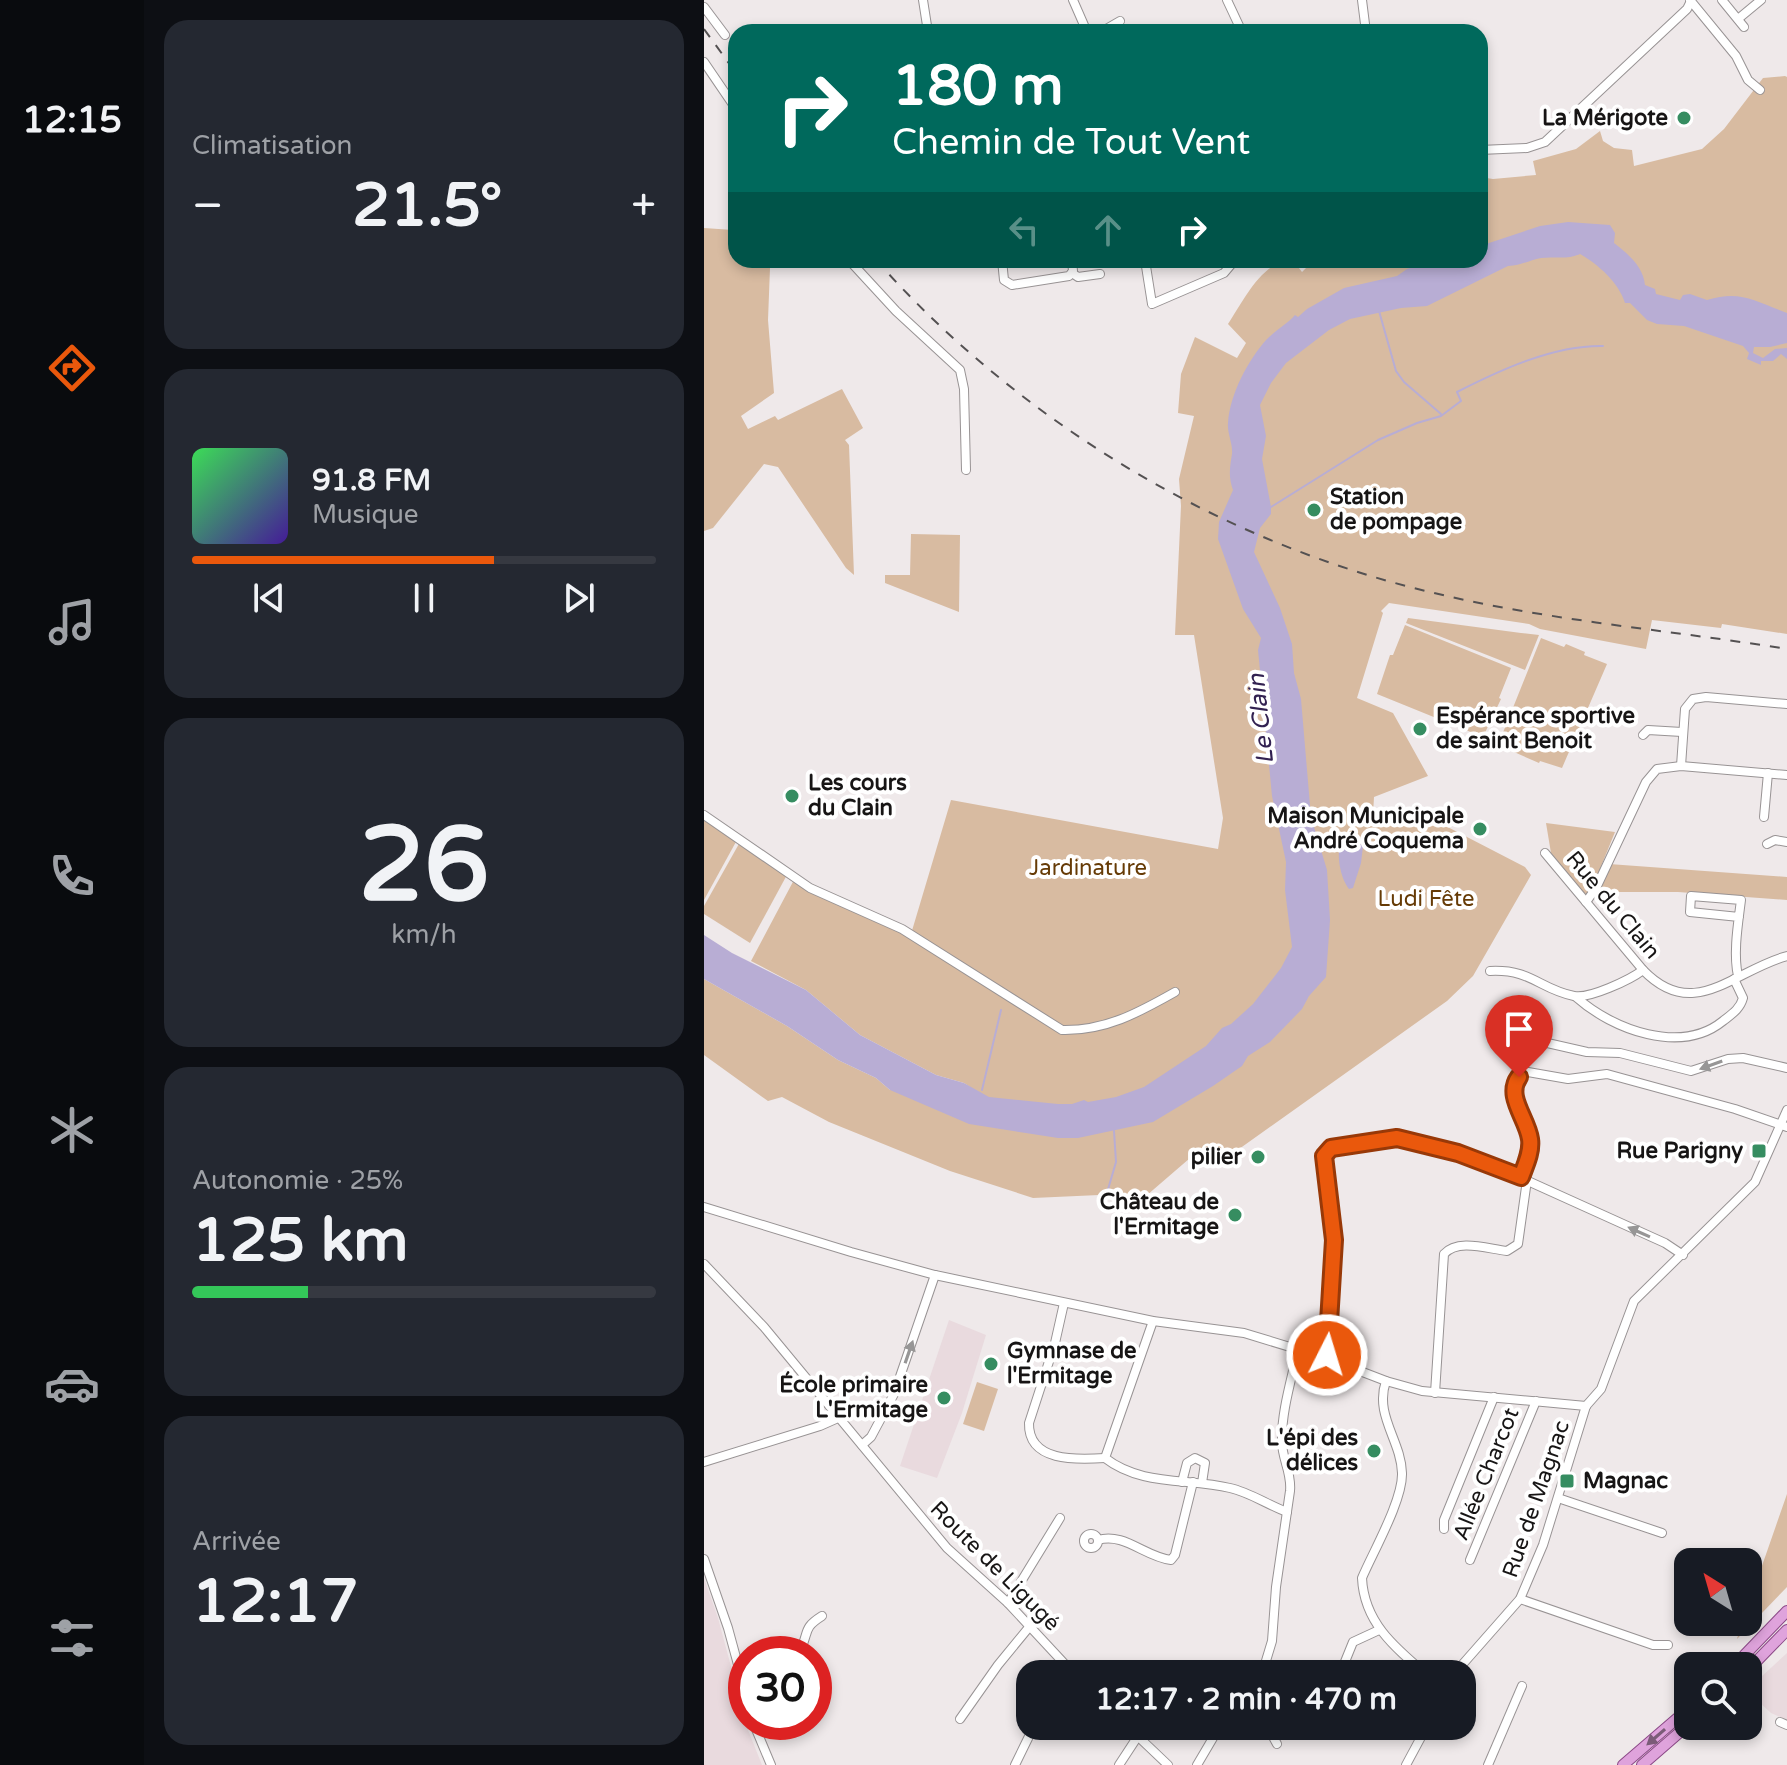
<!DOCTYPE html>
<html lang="fr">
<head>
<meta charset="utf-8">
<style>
	body { margin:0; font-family:"Varela Round",sans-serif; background:#242831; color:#f1f3f6; height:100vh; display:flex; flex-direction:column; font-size:30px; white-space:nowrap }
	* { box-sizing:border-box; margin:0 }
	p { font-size:26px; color:#9ea1a6 }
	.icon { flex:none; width:44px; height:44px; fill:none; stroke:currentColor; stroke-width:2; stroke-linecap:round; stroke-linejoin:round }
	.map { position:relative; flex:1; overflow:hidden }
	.details { display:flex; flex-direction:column; gap:20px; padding:20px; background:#0d0f14; width:560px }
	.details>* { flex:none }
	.hud { position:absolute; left:24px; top:24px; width:760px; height:244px; border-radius:24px; box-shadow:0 4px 12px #0003; background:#00695c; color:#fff; overflow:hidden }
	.needle { width:52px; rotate:323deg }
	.controls { position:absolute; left:970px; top:1548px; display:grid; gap:16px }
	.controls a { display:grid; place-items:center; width:88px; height:88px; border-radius:16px; background:#171b24; box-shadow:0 4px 12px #0003; font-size:40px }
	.speed { position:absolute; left:24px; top:1636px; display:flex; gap:16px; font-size:40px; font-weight:700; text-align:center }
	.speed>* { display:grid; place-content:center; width:104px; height:104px; border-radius:50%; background:#171b24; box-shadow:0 4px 12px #0003; line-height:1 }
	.speed .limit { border:12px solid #d22; background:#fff; color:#111 }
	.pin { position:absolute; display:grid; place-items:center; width:68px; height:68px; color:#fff; margin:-82px -34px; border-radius:50% 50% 50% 0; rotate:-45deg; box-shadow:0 0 8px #0007 }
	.pin .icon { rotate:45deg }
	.me { position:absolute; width:88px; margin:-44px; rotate:5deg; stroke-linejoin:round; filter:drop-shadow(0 0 6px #0008) }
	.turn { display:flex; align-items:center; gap:28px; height:168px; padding:0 32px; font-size:36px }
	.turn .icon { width:104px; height:104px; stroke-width:2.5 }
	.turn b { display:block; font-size:56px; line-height:68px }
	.lanes { display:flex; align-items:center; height:76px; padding:0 32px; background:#0003; justify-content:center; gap:40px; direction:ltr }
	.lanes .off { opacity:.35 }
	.big { font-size:60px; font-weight:700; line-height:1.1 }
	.details .tile { flex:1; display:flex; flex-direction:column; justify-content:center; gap:12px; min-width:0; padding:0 28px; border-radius:24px; background:#242831 }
	.details .dial { align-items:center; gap:0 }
	.dial b { font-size:104px; line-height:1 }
	.song { display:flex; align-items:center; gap:24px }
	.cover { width:96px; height:96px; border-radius:12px; background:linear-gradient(135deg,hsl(130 70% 55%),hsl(260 70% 35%)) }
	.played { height:8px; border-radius:4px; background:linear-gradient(90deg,#ea580c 65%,#363941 65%) }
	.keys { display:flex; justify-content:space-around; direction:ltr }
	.heat { display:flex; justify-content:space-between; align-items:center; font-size:44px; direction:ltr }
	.charge { height:12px; border-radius:6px; background:linear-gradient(90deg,#34c759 25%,#363941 0) }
	.trip { position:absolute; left:312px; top:1660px; width:460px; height:80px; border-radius:24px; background:#171b24; box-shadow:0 4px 12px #0003; font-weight:700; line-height:80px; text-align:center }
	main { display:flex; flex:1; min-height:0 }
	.menu { display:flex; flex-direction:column; width:144px; justify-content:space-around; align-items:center; background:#090b0e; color:#9ea1a6 }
	.menu .icon { width:56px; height:56px }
	.menu .active { color:#ea580c }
	.menu b { font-size:36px; color:#f1f3f6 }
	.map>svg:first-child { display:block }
</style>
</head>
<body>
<main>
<nav class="menu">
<b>12:15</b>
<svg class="icon active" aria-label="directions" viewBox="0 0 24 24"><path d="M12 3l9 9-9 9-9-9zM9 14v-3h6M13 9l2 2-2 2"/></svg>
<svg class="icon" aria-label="music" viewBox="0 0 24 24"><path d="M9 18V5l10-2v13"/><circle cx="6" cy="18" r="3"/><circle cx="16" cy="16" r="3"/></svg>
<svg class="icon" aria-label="phone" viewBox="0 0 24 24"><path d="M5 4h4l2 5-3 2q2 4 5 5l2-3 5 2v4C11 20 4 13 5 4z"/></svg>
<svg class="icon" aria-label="climate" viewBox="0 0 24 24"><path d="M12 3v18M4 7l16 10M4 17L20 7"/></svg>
<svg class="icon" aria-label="car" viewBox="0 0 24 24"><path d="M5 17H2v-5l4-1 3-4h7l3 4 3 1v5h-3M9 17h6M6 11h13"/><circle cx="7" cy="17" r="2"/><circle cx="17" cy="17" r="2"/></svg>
<svg class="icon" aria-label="filters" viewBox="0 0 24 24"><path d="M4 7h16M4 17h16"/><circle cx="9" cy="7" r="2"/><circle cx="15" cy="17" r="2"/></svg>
</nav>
<section class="details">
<div class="tile"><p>Climatisation</p>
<div class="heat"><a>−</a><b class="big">21.5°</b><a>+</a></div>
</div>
<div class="tile">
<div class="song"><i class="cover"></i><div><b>91.8 FM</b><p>Musique</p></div></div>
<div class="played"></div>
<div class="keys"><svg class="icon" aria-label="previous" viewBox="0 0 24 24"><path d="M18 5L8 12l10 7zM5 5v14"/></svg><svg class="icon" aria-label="pause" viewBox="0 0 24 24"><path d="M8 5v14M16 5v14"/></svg><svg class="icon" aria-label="next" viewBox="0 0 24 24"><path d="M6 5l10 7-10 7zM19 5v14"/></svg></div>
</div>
<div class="tile dial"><b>26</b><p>km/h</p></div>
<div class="tile"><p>Autonomie · 25%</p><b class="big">125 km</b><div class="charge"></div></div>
<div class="tile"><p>Arrivée</p><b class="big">12:17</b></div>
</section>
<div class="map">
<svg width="1083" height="1765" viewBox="0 0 1083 1765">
	<rect width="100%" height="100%" fill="#efe9ea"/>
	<!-- built -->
	<g fill="#e9dade">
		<polygon points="245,1320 282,1335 258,1413 233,1478 196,1466"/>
		<polygon points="0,1578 14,1618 44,1730 58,1765 0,1765"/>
		<polygon points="1083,1653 1083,1720 1067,1713 1044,1692 1044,1689"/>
	</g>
	<!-- green -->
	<g fill="#d8bba1">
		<path d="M1081,76l2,1v557l-65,-10 -1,4 -69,-8 -6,29 -106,-20 -11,-5 -140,-21 -8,8 2,2 -26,85 36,15 35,63 -54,21 -1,18 53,9 12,-2 87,45 6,8 -58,101 -26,25 -222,158 -21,-13 -65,56 -15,-5 -25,-2 -66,3 -83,-27 -121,-49 -47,-25 -14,4 -64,-46v-76l83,47 51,34 38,18 14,12 80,-3 -6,-4 -28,-8 -76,-40 -54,-45 -55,-29 44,-83 116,56 40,-134 267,49 5,-31 -29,-183h-19l6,-129 -2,-27 15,-63 -16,-3 3,-39 14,-37 42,21 9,-15 -18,-19c15,-22 34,-64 65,-64l9,12 12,-12h166v-83l13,2 43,-4 -3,-14 43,-12 24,-18 3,10 11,7 18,2 2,16 68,-17 22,-20 39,-51z"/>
		<polygon points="0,228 29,230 27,245 32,246 32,260 36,260 36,265 66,268 64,320 70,393 37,416 44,429 71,416 74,420 138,389 159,428 141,440 145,445 150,575 142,568 74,467 60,464 9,528 0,531"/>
		<polygon points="207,534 256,535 255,612 181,583 181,575 206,575"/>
		<polygon points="704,618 817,633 835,635 821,670 702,623"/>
		<polygon points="701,625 807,668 795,698 797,699 779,737 673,694 686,655 689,655"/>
		<polygon points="837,638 860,647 862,644 881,652 880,655 903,664 858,768 836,761 835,763 794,745"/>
		<polygon points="0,815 33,840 0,900"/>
		<polygon points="842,823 911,832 887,891 881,896 847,853"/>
		<polygon points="36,842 84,873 46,943 0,914 0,906"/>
		<polygon points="905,864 1083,877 1083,900 974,892 893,892"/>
		<polygon points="273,1382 294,1389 280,1431 259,1424"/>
		<polygon points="1083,1494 1083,1587 1033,1639 1038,1622 1044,1622 1044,1606"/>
	</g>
	<!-- water -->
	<g fill="#b8add4">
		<path d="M864,222l42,3 5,8 -1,10c14,11 29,23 31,42l10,4 1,5 24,6 3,-5 7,-1 17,6c34,-10 47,1 80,13v30l-17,4h-16l-1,6 10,5 12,-9 12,-1v11l-6,-5 -8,7h-12v4l-14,-6 2,-6 -6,-7 -59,-20 -27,-2 -10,-4 -17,-17h-5c-6,-20 -27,-39 -45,-49 -13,6 -26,2 -39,4 -12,2 -20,8 -33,8l-81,40 -26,2 -51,11 -21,11 -43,33 -15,20 -11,22 6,31 -4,23 9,48v7l-11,14 -6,24 26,56 12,36 2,29 7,26 10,118 16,53 3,50 -4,57 -17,19 -7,13 -32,33 -22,14 -6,10 -29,20 -60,36 -75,16h-20l-89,-14 -79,-34 -14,-12 -38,-18 -51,-34 -83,-47v-44l28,18 74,37 54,45 76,40 28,8 25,14 69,7h14l12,-4 4,2 28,-5 28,-10 62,-41 16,-18 9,-4 22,-20 28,-36 11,-21 -7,-57 1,-28 -14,-66 -14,-146 3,-12 -18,-29 -25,-70 1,-17 14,-32c-5,-13 -3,-24 -1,-36 1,-10 -5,-21 -4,-31 2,-29 20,-63 39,-84 9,-9 20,-15 28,-24l3,2 9,-8 37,-21 53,-12 10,-7 28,-9h45v-14l60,-20z"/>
		<path d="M643,840l9,1 7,5 -2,17 -8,25 -4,1c-9,-11 -13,-35 -8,-48z"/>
	</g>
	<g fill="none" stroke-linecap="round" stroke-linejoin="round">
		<!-- stream -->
		<g stroke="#b8add4" stroke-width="2">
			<polyline points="675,311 692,371 700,382 737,414"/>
			<path d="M567,507l107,-67 39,-17 24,-7 20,-15 -4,-9c43,-22 97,-47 146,-46"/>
			<polyline points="278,1090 297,1010"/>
			<polyline points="400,1203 412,1162 410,1131"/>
		</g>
		<!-- minor casing -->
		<g stroke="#989394" stroke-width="10">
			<g id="minor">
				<polyline points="219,0 224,32"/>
				<polyline points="369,0 383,32"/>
				<polyline points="523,0 538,32"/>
				<polyline points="658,0 662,32"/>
				<polyline points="986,0 1032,56 1044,80 1056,90"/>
				<polyline points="1018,0 1040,27"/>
				<polyline points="0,7 21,35"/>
				<polyline points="1034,19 1057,0"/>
				<polyline points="397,32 416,21"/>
				<polyline points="0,62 32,109"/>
				<polyline points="776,150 823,148 841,142 983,9 987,1"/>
				<polyline points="145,260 192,311 256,370 260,389 262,470"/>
				<polyline points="298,260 300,280 308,285 365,276 369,271 368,260"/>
				<polyline points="441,260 448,304 520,273 531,260"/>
				<polyline points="368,273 374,277 396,274"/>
				<polyline points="939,735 944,730 978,732"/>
				<polyline points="977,766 981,709 989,699 1002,697 1083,704"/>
				<path d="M0,815l106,73 92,41 160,101c43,1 76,-17 113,-38"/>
				<polyline points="1060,817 1064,773"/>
				<polyline points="1063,844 1071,840 1083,842"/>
				<path d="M841,853l98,117c51,53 91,0 144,-14"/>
				<polyline points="882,902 892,888 942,782 953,769 977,766 1083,775"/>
				<path d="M786,971c42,-2 49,18 84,25 15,3 56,-16 69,-26"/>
				<path d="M1034,976c-5,-23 0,-52 3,-76l-50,-4 -1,16 49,5"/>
				<path d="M872,997c37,33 105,58 147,24 9,-7 17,-12 20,-23l-9,-19"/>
				<polyline points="820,1073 808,1060 808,1055 839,1042 883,1052 916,1053 987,1071 1024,1059 1039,1058 1083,1068"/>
				<path d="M817,1177c3,-11 10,-25 9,-37 -2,-22 -33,-56 -2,-68l40,7 39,-5 128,35 52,18"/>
				<polyline points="0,1207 147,1252 231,1275 449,1321 540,1333 622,1358 682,1381 718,1391 882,1406"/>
				<polyline points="0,1264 60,1327 243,1548 304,1603 370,1674"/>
				<path d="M360,1303l-9,40 -26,80c-1,39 47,37 76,35"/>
				<path d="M449,1321l-48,137c36,28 82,20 125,30 19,4 38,17 57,24"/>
				<polyline points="622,1358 630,1240 620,1156 627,1148 693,1138 754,1153 804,1172 961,1243 979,1255"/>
				<path d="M682,1381c-12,34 15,59 16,92 1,27 -29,79 -40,105 2,44 32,69 64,96"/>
				<path d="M731,1393l9,-139c14,-16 44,-5 63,-3l11,-7 9,-64"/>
				<polyline points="882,1406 897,1389 930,1301 1051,1182 1083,1110"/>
				<polyline points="158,1445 167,1437 190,1394 231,1275"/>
				<polyline points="0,1462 116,1426 134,1418"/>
				<polyline points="478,1482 483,1463 491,1458 501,1463 498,1483"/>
				<polyline points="854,1498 958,1533"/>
				<polyline points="740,1529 740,1520 790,1397"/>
				<circle cx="387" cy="1541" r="7"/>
				<path d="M394,1540c26,-8 47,17 73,20l4,-5 18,-73"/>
				<polyline points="0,1559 24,1628 42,1694"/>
				<polyline points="766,1560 832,1401"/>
				<polyline points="816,1599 949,1645 964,1645"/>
				<polyline points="304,1603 356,1518"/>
				<path d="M88,1654l9,-5c8,-18 2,-21 21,-33"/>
				<path d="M558,1674l10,-33 4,-54 14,-96c2,-18 -8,-32 -8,-49 -1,-30 10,-64 16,-93"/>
				<polyline points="636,1674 649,1642 675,1630"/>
				<polyline points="750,1674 816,1599 839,1545 882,1406"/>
				<polyline points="256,1719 294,1665 326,1626"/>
				<polyline points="49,1722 67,1765"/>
				<polyline points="1076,1722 1083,1725"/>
				<polyline points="423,1726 464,1765"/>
				<polyline points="563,1726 573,1744"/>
				<polyline points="311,1765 330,1726"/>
				<polyline points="415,1765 434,1736"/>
				<polyline points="493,1765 516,1726"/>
				<polyline points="702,1765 723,1726"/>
				<polyline points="784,1765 818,1686"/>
			</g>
		</g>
		<!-- major casing -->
		<g stroke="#8b4987" stroke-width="12">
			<g id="major">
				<polyline points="1030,1666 1083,1611"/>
				<polyline points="1044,1670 1083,1630"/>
				<polyline points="919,1765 984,1709"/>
				<polyline points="938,1765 984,1725"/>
			</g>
		</g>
		<!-- minor -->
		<use href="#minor" stroke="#fff" stroke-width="8"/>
		<!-- major -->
		<use href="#major" stroke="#dfa3dc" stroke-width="10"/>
		<!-- rail -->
		<g stroke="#545152" stroke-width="2" stroke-dasharray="10 10" stroke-linecap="butt">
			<polyline points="0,29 32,73"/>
			<path d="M172,260c145,163 345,283 558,333 116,28 236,37 353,56"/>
		</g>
	</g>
	<!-- one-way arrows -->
	<defs><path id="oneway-solid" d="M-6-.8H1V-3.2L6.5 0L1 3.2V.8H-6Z" transform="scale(2)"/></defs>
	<g fill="#979696">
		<use href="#oneway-solid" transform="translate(1007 1065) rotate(160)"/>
		<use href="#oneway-solid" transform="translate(935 1232) rotate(-156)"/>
		<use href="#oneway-solid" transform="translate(205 1352) rotate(-71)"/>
	</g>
	<use fill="#7b5c78" href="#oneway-solid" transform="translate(952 1737) rotate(139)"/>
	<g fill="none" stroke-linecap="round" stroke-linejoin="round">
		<!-- route casing -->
		<g stroke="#983908" stroke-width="20">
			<path id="route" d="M623,1355l7,-115 -10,-84 7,-8 66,-10 61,15 63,24c4,-11 11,-25 9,-38 -3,-21 -25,-43 -11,-62"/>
		</g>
		<!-- route -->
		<use href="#route" stroke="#ea580c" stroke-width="14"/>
	</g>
	<!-- markers -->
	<g fill="#368d61" stroke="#fff" stroke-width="3">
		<circle cx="980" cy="118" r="8"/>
		<circle cx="610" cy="510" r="8"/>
		<circle cx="716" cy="729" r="8"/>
		<circle cx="88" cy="796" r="8"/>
		<circle cx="776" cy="829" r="8"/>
		<rect x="1047" y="1143" width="16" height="16" rx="4"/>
		<circle cx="554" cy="1157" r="8"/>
		<circle cx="531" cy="1215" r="8"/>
		<circle cx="287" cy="1364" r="8"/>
		<circle cx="240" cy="1398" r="8"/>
		<circle cx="670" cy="1451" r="8"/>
		<rect x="855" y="1473" width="16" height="16" rx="4"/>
	</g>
	<g text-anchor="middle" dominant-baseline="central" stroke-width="8" stroke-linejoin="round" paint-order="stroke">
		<!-- poi labels -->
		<g font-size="22" font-weight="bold" fill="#171515" stroke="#fff" text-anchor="end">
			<text x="964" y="118">La Mérigote</text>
			<text x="626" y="497" text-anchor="start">Station<tspan x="626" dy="25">de pompage</tspan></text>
			<text x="732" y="716" text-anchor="start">Espérance sportive<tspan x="732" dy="25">de saint Benoit</tspan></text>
			<text x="104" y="783" text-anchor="start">Les cours<tspan x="104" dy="25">du Clain</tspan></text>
			<text x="760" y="816">Maison Municipale<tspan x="760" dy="25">André Coquema</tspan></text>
			<text x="1039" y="1151">Rue Parigny</text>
			<text x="538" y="1157">pilier</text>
			<text x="515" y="1202">Château de<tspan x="515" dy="25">l'Ermitage</tspan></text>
			<text x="303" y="1351" text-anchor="start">Gymnase de<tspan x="303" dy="25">l'Ermitage</tspan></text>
			<text x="224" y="1385">École primaire<tspan x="224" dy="25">L'Ermitage</tspan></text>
			<text x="654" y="1438">L'épi des<tspan x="654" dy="25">délices</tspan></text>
			<text x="879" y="1481" text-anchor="start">Magnac</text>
		</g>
		<!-- park labels -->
		<g font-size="22" fill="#663b06" stroke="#fff">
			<text x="384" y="868">Jardinature</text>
			<text x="722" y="899">Ludi Fête</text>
		</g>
		<!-- street labels -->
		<g font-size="22" fill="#171515" stroke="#fff">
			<text transform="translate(909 905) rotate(50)">Rue du Clain</text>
			<text transform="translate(782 1474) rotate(-68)">Allée Charcot</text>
			<text transform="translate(832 1499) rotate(-71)">Rue de Magnac</text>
			<text transform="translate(291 1566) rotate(45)">Route de Ligugé</text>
		</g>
		<!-- water labels -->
		<g font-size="24" font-style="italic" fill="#322151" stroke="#fff">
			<text transform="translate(557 719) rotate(-96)">Le Clain</text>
		</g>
	</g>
</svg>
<div class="controls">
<a><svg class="needle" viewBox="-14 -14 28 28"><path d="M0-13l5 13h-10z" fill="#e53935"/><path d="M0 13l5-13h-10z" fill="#9ea1a6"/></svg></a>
<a><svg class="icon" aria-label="search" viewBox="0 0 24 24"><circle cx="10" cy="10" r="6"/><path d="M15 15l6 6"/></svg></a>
</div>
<div class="speed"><div class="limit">30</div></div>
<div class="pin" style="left:815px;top:1077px;background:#d93025"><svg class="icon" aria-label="arrive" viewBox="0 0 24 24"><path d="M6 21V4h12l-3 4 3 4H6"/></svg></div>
<svg class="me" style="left:623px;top:1355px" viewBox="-20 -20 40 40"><circle r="17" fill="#ea580c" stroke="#fff" stroke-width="3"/><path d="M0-11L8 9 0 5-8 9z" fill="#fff"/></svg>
<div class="trip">12:17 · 2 min · 470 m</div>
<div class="hud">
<div class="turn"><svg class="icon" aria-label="right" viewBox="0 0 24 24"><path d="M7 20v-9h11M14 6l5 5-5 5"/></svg><div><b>180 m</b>Chemin de Tout Vent</div></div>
<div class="lanes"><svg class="icon off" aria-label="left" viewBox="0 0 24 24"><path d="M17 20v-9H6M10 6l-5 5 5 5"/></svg><svg class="icon off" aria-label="ahead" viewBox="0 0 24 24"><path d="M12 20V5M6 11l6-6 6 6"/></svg><svg class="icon" aria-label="right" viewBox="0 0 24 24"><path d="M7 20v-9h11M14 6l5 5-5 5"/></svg></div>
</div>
</div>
</main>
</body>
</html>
